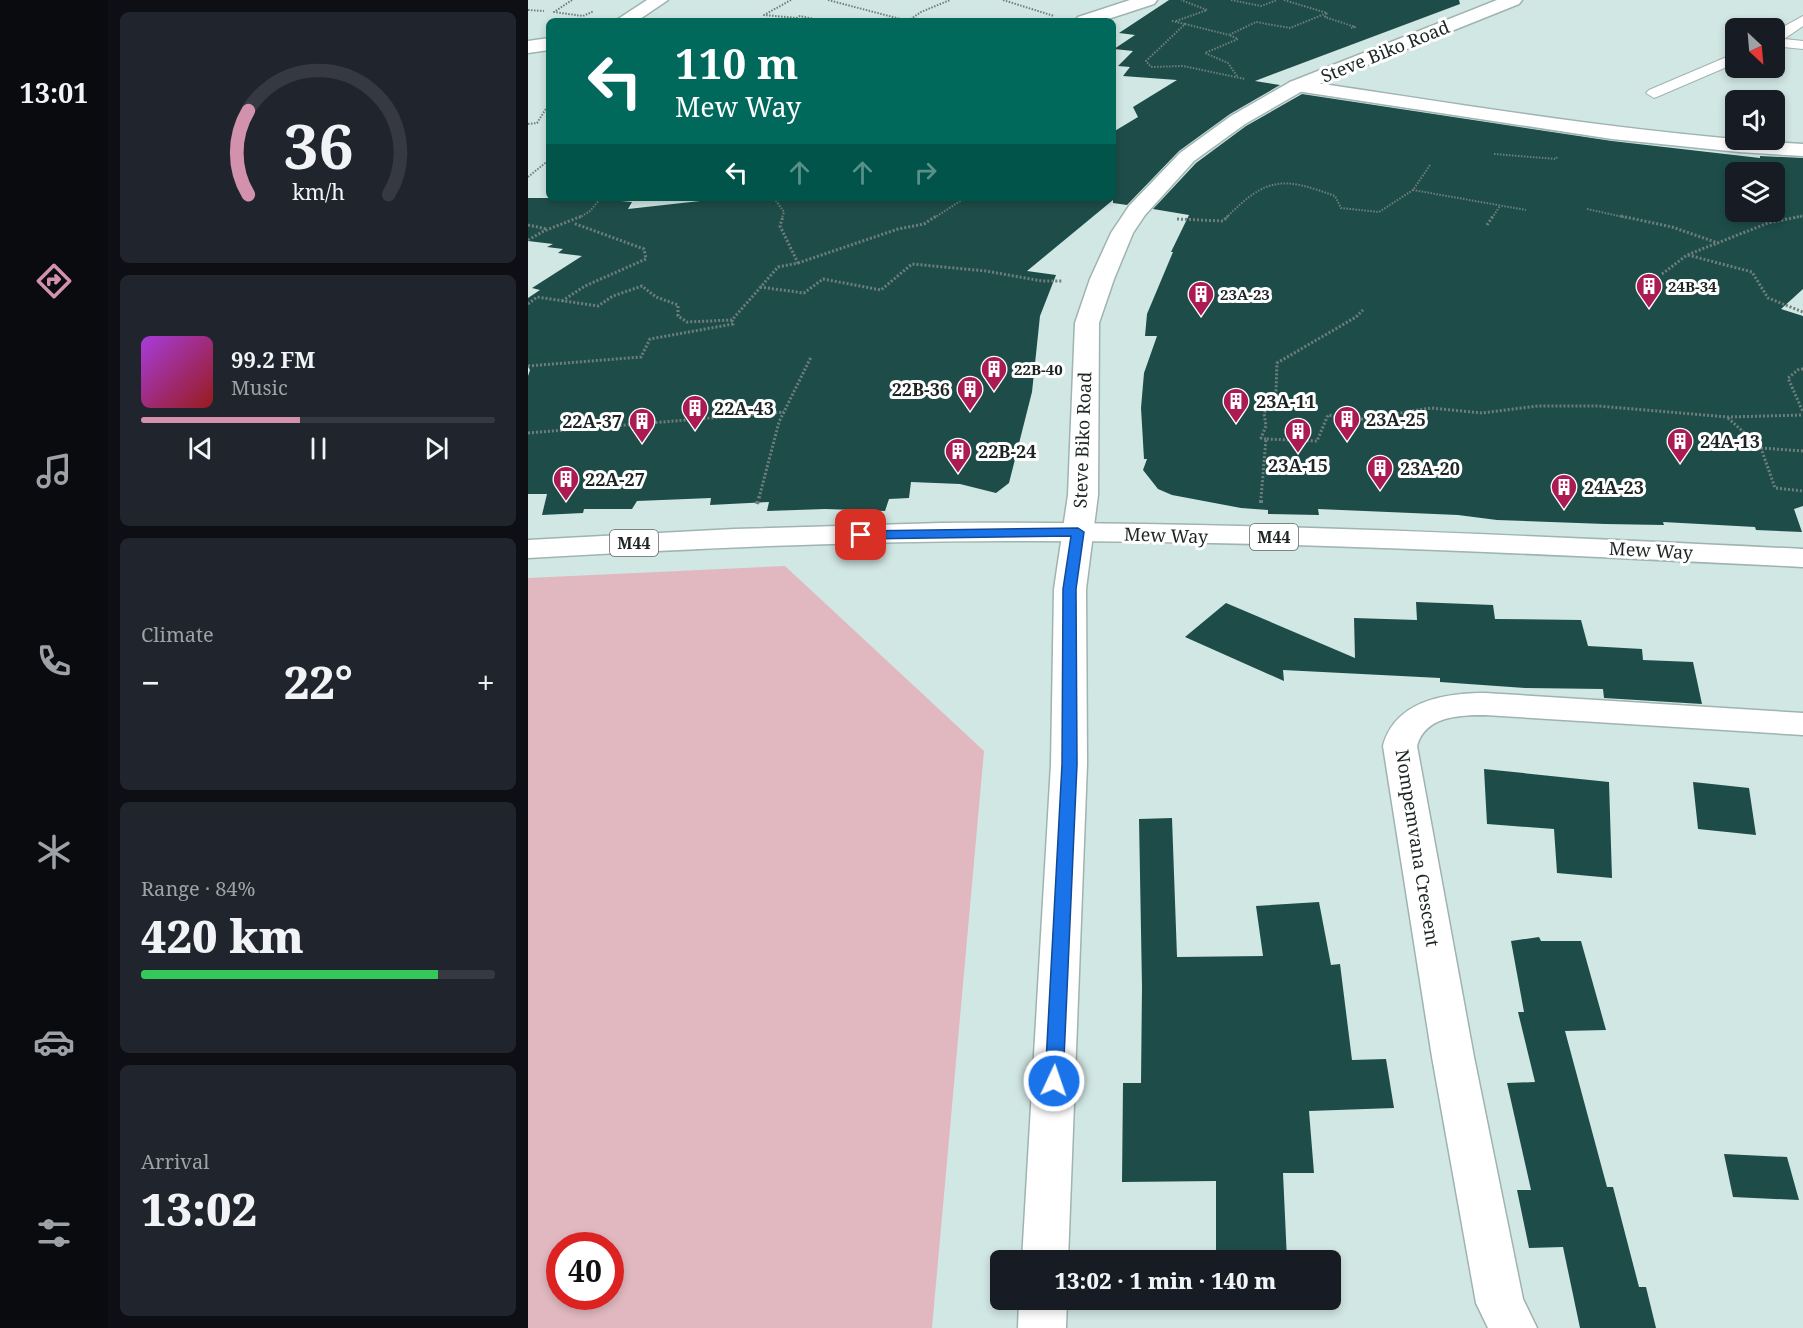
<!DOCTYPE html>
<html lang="en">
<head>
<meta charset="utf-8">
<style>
	body { margin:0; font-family:"Noto Serif",serif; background:#20242c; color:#f1f3f6; height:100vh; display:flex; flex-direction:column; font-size:22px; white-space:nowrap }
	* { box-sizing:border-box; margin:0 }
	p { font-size:20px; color:#9ea1a6 }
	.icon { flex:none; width:33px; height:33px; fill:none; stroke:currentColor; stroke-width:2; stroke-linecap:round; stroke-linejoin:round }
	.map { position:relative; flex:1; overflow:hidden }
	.side { display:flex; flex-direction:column; gap:12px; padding:12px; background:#0d0f14; width:420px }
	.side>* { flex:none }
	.guide { position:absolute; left:18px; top:18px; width:570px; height:183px; border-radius:9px; box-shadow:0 3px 9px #0003; background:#00695c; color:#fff; overflow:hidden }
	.needle { width:39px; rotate:154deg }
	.controls { position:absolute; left:1197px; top:18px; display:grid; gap:12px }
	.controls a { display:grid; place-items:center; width:60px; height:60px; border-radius:9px; background:#171b24; box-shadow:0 3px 9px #0003; font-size:30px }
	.speed { position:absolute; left:18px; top:1232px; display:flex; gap:12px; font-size:30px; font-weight:700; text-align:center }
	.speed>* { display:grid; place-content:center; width:78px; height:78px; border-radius:50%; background:#171b24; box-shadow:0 3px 9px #0003; line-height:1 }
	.speed .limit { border:9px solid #d22; background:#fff; color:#111 }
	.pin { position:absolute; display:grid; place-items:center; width:51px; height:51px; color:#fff; margin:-26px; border-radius:12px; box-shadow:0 3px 9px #0006 }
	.me { position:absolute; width:66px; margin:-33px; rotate:3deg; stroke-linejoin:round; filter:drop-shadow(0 0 4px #0008) }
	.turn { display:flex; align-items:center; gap:21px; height:126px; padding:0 30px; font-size:27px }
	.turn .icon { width:78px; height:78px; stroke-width:2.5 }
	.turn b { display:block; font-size:42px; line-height:51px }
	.lanes { display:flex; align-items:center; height:57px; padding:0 30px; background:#0003; justify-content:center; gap:30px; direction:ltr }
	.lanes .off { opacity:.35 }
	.big { font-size:45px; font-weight:800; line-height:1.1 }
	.side .card { flex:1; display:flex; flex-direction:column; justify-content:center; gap:9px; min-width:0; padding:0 21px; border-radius:9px; background:#20242c }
	.side .dial { align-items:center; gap:0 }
	.dial svg { height:156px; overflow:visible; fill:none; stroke:#363941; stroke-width:7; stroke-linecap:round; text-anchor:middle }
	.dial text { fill:#f1f3f6; stroke:none }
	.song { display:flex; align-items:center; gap:18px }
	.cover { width:72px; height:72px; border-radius:9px; background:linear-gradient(135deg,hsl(280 70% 55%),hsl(0 70% 35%)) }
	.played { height:6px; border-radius:3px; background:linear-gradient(90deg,#d291ad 45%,#363941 45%) }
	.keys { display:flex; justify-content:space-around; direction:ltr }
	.heat { display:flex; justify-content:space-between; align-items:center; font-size:33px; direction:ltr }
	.charge { height:9px; border-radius:4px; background:linear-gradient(90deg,#34c759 84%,#363941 0) }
	.trip { position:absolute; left:462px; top:1250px; width:351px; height:60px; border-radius:9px; background:#171b24; box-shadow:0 3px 9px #0003; font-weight:800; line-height:60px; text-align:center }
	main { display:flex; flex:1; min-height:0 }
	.dock { display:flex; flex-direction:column; width:108px; justify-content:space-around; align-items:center; background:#090b0e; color:#9ea1a6 }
	.dock .icon { width:42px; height:42px }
	.dock .selected { color:#d291ad }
	.dock b { font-size:27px; color:#f1f3f6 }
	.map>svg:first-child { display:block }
</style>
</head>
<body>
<main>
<nav class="dock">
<b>13:01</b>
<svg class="icon selected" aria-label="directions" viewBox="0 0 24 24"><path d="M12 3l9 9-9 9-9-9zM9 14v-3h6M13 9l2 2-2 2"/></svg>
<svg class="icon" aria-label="music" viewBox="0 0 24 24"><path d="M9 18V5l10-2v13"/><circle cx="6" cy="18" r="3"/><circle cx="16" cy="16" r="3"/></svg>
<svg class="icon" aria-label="phone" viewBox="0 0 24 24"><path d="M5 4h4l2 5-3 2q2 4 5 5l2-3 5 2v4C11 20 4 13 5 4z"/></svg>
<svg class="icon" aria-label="climate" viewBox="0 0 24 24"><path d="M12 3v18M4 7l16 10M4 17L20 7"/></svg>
<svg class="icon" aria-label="car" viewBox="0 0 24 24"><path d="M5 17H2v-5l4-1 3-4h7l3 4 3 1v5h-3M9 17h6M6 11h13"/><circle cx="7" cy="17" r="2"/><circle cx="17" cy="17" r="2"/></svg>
<svg class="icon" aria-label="filters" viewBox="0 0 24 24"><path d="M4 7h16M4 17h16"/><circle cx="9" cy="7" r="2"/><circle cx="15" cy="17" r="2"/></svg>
</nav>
<section class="side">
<div class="card dial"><svg viewBox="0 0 100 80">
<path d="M14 69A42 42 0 1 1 86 69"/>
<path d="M14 69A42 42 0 0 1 14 26" stroke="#d291ad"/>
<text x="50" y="56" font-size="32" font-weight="700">36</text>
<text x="50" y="72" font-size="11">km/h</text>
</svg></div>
<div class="card">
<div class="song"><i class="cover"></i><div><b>99.2 FM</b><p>Music</p></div></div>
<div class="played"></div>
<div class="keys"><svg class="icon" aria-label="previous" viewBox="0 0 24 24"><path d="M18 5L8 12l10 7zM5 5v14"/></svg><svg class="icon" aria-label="pause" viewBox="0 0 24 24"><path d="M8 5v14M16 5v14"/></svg><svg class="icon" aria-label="next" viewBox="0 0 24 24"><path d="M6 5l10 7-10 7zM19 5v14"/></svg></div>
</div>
<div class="card"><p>Climate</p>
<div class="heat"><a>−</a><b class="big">22°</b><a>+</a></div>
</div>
<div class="card"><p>Range · 84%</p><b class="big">420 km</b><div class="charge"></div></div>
<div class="card"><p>Arrival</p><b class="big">13:02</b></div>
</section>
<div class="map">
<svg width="1275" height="1328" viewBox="0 0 1275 1328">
	<rect width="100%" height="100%" fill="#d1e7e4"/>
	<!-- green -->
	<path fill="#e1b8c0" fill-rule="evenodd" d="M257,566l199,185 -52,577h-404v-750zM32,1245h50v51h-50z"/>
	<!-- building -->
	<g fill="#1e4d49" fill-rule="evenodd">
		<polygon points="641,0 931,0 932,4 727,81 752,85 702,114 651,151 599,205 585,203 585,200 499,271 528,275 512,316 504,392 481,483 468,493 432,484 383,482 381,498 361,499 357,511 297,509 239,511 241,502 182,505 183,498 109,501 104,509 56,509 55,513 14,515 19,494 0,494 0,376 2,370 0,366 0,298 12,290 4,288 54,256 30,253 35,249 19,247 25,244 0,241 0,198 62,198 104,202 100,209 172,201 227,198 585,198 585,132 610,117 605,107 649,80 595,76 602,67 590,66 605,51 586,49 607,35 591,33"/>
		<path d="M774,94l310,47 148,17v-2l43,2v131l-22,20 22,7v190l-9,3 8,23 -46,-2 -1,-3 -92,-5 1,3 -59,-1 -108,-4 -39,-5 -140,-6 1,6 -51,-1v-4l-27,-2 -69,-13 -14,-6 -15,-19 4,-11h-3l-3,-51 3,-35 13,-37h-12l2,-22 26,-62h-2l18,-37 -36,-6 43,-46 50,-37zM1208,172h38v40h-38z"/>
		<polygon points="888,602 965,605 967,619 1053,620 1060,646 1114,649 1115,660 1165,662 1174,704 1076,698 1075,689 997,688 912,682 912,678 755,670 756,681 657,637 698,603 827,658 826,618 889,620"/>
		<polygon points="956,769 1081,782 1084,878 1029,873 1026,829 959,824"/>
		<polygon points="1165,782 1221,788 1228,835 1170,829"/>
		<polygon points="644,818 649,957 735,956 728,906 791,902 803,965 812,964 824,1060 858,1059 866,1108 781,1111 786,1173 755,1173 759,1260 688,1259 688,1181 594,1182 595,1083 613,1083 614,987 611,819"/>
		<polygon points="1011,937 1013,941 1053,941 1078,1030 1037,1031 1079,1187 1085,1187 1111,1287 1118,1287 1128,1328 1052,1328 1035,1247 1001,1248 989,1190 1003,1190 979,1083 1007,1082 990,1012 996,1012 983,941"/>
		<polygon points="1196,1154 1259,1157 1271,1200 1205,1197"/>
	</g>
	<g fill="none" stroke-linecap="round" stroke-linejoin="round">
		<!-- service casing -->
		<g stroke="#9fb3b1" stroke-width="2">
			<g id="service">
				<polygon points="1275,16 1275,26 1256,39 1275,41 1275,49 1246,46 1246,32"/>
				<polygon points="1208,53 1208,63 1131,96 1126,98 1118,93 1121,90"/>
			</g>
		</g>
		<!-- minor casing -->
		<g stroke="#9fb3b1" stroke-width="3">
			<g id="minor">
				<polygon points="119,0 140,0 109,21 87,21"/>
				<polygon points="602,0 629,0 626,4 574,21 547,21 550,17"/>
				<polygon points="21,38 21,50 0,53 0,41"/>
				<path d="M769,80c168,25 336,54 506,64v12l-64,-4 -127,-13 -322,-49 -3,-4 3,-4z"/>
				<path d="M957,693l318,20v22l-318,-20c-26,0 -60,1 -68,31l57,311 49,242 14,29h-49l-12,-25 -44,-246 -49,-311c12,-45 61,-53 102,-53z"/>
			</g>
		</g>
		<!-- tertiary casing -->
		<g stroke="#9fb3b1" stroke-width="3">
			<g id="tertiary">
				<polygon points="969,0 994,0 991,4 776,90 717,124 666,161 617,215 605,233 586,279 571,323 570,495 558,589 559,764 540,1260 494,1260 523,764 526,589 540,495 547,323 562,279 583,233 601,206 652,153 703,116 762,82"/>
				<polygon points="491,1299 539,1299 538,1328 490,1328"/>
			</g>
		</g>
		<!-- primary casing -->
		<g stroke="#9fb3b1" stroke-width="3">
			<path id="primary" d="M413,523c287,-2 575,12 862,26v18c-264,-13 -530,-27 -795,-26 -160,0 -320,8 -480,17v-18l206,-11z"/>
		</g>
		<!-- path-far2 -->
		<g stroke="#6f7e7c" stroke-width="2" stroke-dasharray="1.5 1.5" stroke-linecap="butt">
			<polyline points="44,0 26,12 55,16 66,11"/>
			<polyline points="263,0 236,15 269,18"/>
			<polyline points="300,0 380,21"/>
			<polyline points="475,0 526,16"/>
			<polyline points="703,0 733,6 749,0"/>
			<polyline points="756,0 799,13 797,17 827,27 823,28"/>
			<polyline points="0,10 16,11"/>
			<polyline points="263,21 272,16 295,21"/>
			<polyline points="380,21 393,12 422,0"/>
			<polyline points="644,21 657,24 618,61 623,67 655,66 717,79"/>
			<polyline points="648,21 679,10 653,0"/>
			<polyline points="657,24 701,35"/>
			<polyline points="709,76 700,63 677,53 710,39 701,35 728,22 762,28 799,13"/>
			<polyline points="0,124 9,123 21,104"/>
			<polyline points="966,154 1028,159 1029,157"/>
			<polyline points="902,165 885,190 998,210"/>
			<polyline points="0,177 21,160"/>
			<polyline points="246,198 256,212 254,218"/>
			<polyline points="1059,209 1100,218"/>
			<polyline points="51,218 62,211 73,198"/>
			<polyline points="406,218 437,198"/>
			<path d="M698,218c41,-42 57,-41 109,-22l6,12 38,4 34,-22"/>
			<polyline points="964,218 972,206"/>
			<polyline points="1266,218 1275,216"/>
		</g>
		<!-- path-far1 -->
		<g stroke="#6f7e7c" stroke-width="3" stroke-dasharray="2 2" stroke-linecap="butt">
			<polyline points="1093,216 1144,227 1190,243"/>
			<polyline points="649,219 695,221 700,216"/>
			<polyline points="0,225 19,229"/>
			<polyline points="959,225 965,216"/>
			<polyline points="0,240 16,231 54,216"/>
			<polyline points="1160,255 1224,272 1240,298 1275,312"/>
			<polyline points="270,263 370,229 396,224 408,216"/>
			<polyline points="1134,274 1159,255 1240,223 1274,216"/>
			<polyline points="232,287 276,293 295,279 353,290 384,264 458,271 514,281 535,281"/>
			<polyline points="34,301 57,286 118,259 116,249 45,223"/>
			<polyline points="0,304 9,297 70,306 85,296 114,286 128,297 150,305 150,316 159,322 204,320 250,267 270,263 252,226 255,216"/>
			<polyline points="0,366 113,357 122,339 205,324 204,320"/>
			<polyline points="1275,369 1271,369 1260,378 1275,412"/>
			<polyline points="1200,418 1233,448 1247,488 1275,491"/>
			<polyline points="0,433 256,412"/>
			<polyline points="738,439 733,438 738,426 736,413 748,391 749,363 828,317 835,310"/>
			<polyline points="1233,448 1275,451"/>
			<polyline points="231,498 251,422 283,357"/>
			<polyline points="733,498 738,439 789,441 800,415 829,420 903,408 954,413 1010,406 1070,406 1200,417 1275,415"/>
		</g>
		<!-- path -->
		<g stroke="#6f7e7c" stroke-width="4" stroke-dasharray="3 3" stroke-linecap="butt">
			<polyline points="733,503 733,497"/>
			<polyline points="229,504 231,497"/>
		</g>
		<!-- service -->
		<use href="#service" fill="#fff" fill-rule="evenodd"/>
		<!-- minor -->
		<use href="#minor" fill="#fff" fill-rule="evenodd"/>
		<!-- tertiary -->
		<use href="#tertiary" fill="#fff" fill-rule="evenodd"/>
		<!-- primary -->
		<use href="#primary" fill="#fff" fill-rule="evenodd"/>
	</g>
	<!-- route -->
	<polygon fill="#1a73e8" stroke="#114b97" stroke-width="1.5" points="550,528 556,532 548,589 549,764 535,1081 532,1086 526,1088 520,1086 517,1081 534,764 535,589 543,536 333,539 326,535 333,531"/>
	<!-- icons -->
	<defs>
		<g id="building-pin" transform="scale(1.35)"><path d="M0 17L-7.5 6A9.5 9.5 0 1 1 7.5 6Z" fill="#ab1a53" stroke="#fff"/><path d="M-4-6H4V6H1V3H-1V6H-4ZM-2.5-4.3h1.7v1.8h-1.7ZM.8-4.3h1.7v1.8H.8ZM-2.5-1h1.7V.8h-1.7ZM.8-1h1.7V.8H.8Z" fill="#fff"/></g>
	</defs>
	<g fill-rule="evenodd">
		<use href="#building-pin" x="1121" y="286"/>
		<use href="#building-pin" x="673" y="294"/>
		<use href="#building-pin" x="466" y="369"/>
		<use href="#building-pin" x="442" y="389"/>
		<use href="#building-pin" x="708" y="401"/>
		<use href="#building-pin" x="167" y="408"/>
		<use href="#building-pin" x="819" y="419"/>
		<use href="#building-pin" x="114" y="421"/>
		<use href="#building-pin" x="770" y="431"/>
		<use href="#building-pin" x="1152" y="441"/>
		<use href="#building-pin" x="430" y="451"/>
		<use href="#building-pin" x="852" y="468"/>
		<use href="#building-pin" x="38" y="479"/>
		<use href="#building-pin" x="1036" y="487"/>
	</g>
	<g text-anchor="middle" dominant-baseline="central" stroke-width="6" stroke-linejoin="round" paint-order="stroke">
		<!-- far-poi labels -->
		<g font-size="15" font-weight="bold" fill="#1d2524" stroke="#fff" text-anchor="start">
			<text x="1140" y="286">24B-34</text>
			<text x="692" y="294">23A-23</text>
			<text x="486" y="369">22B-40</text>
		</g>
		<!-- shield labels -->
		<g fill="#fff" stroke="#616666" stroke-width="1.5">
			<rect x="722" y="524" width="48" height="26" rx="4.5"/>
			<rect x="82" y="530" width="48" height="26" rx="4.5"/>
		</g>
		<g font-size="16" font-weight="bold" fill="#1d2524">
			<text x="746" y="537">M44</text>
			<text x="106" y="543">M44</text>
		</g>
		<!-- street labels -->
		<g font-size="18" fill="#1d2524" stroke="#fff">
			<text transform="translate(857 51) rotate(-22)">Steve Biko Road</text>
			<text transform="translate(554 440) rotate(-88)">Steve Biko Road</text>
			<text transform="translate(638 535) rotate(2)">Mew Way</text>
			<text transform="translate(1123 550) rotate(3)">Mew Way</text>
			<text transform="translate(890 848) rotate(81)">Nompemvana Crescent</text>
		</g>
		<!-- poi labels -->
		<g font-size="18" font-weight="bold" fill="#1d2524" stroke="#fff" text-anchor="start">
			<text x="422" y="389" text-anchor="end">22B-36</text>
			<text x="728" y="401">23A-11</text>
			<text x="186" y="408">22A-43</text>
			<text x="838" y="419">23A-25</text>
			<text x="94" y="421" text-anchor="end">22A-37</text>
			<text x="1172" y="441">24A-13</text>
			<text x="450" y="451">22B-24</text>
			<text x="770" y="465" text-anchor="middle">23A-15</text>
			<text x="872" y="468">23A-20</text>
			<text x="57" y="479">22A-27</text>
			<text x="1056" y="487">24A-23</text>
		</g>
	</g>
</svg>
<div class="controls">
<a><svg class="needle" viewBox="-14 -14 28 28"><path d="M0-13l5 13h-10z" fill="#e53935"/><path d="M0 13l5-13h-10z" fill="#9ea1a6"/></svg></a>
<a><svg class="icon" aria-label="sound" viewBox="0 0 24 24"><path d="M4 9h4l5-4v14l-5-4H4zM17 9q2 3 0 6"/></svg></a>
<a><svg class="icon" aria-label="layers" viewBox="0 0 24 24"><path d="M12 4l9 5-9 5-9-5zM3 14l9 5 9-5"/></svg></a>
</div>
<div class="speed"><div class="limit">40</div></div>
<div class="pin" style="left:333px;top:535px;background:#d93025"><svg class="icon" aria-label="arrive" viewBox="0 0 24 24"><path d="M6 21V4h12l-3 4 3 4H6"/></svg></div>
<svg class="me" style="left:526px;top:1081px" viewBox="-20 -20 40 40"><circle r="17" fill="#1a73e8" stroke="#fff" stroke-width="3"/><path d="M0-11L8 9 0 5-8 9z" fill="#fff"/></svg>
<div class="trip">13:02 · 1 min · 140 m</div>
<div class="guide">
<div class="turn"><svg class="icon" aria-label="left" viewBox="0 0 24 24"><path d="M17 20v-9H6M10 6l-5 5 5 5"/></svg><div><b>110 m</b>Mew Way</div></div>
<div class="lanes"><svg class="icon" aria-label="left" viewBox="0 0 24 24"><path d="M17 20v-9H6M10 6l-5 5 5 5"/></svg><svg class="icon off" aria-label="ahead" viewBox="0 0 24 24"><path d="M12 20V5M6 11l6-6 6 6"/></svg><svg class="icon off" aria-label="ahead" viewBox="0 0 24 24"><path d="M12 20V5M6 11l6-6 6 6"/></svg><svg class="icon off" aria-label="right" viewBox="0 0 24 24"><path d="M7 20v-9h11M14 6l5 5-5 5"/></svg></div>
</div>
</div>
</main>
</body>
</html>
